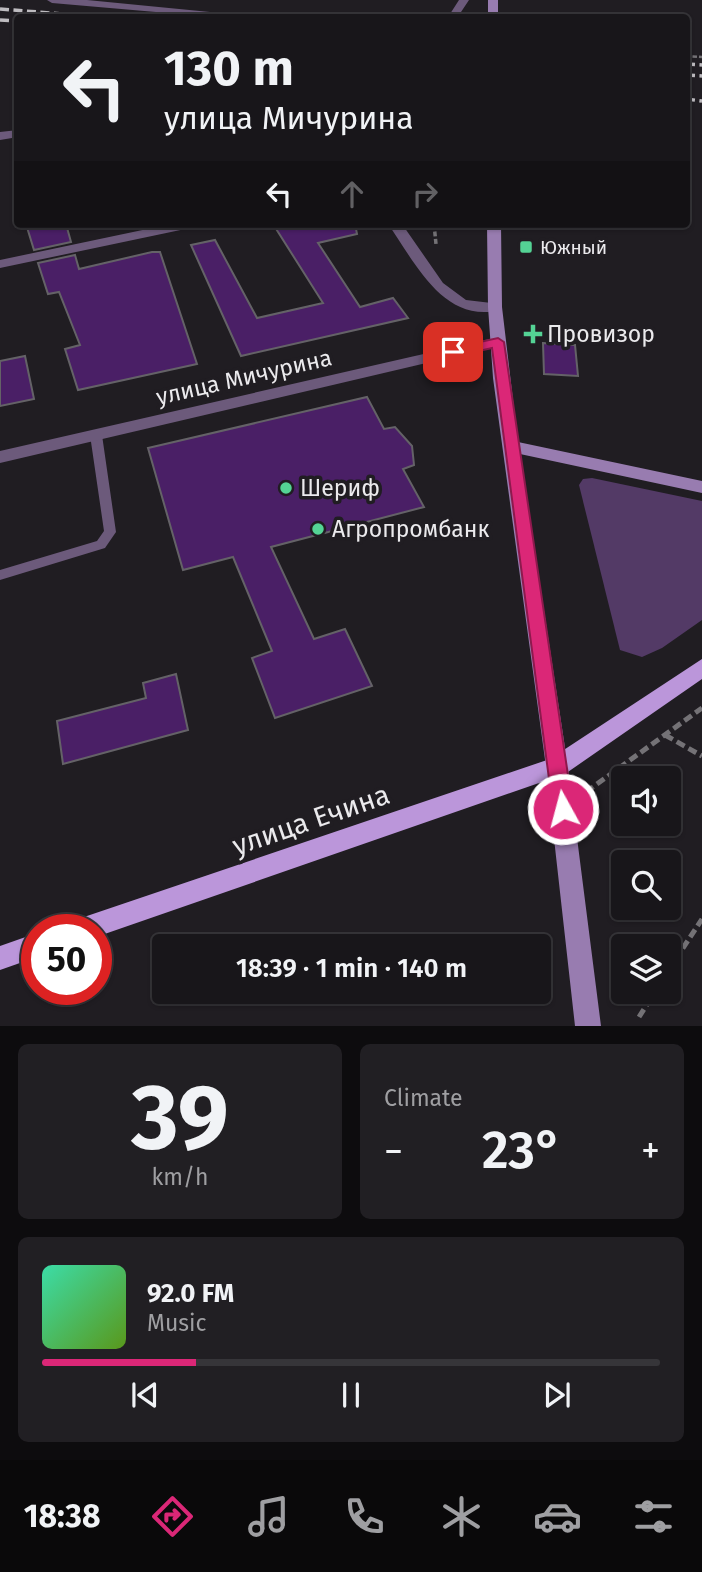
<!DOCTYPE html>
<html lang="en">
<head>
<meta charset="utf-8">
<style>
	body { margin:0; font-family:"Fira Sans",sans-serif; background:#211f23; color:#f1f3f6; height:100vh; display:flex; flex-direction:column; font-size:26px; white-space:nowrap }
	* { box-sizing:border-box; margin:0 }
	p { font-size:23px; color:#9f9fa2 }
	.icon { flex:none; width:38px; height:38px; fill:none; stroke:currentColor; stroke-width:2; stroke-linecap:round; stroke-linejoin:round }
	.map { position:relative; height:1026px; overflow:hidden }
	.panel { display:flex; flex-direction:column; gap:18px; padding:18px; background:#0d0c0e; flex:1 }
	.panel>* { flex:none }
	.guide { position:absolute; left:14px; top:14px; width:676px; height:214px; border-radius:7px; box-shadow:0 2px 5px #0004,0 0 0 2px #363539; background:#18161a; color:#f1f3f6; overflow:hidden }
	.tools { position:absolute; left:611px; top:766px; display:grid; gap:14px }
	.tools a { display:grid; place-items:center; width:70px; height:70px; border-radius:7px; background:#18161a; box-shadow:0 2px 5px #0004,0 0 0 2px #363539; font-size:35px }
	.speed { position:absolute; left:21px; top:914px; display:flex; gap:14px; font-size:35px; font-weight:700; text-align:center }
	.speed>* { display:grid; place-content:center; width:91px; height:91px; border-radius:50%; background:#18161a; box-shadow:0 2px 5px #0004,0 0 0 2px #363539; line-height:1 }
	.speed .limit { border:10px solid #d22; background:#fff; color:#111 }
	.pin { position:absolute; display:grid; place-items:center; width:60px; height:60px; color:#fff; margin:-30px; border-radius:14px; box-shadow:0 4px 10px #0006 }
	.me { position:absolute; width:77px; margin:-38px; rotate:353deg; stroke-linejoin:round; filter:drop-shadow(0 0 5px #0008) }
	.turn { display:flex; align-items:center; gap:24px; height:147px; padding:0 35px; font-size:32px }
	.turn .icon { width:91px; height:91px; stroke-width:2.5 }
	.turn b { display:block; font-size:49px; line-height:60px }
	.lanes { display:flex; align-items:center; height:66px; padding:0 35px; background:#0003; justify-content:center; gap:35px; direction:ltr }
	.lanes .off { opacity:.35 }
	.big { font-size:52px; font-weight:600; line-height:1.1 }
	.panel .widget { flex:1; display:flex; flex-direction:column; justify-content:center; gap:10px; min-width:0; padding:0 24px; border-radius:10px; background:#211f23 }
	.panel .dial { align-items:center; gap:0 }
	.dial b { font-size:91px; line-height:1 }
	.song { display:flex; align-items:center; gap:21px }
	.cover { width:84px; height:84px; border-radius:10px; background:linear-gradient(135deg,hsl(160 70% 55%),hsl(90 70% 35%)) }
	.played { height:7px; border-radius:4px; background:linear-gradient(90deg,#db2777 25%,#363539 25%) }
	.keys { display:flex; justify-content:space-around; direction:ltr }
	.heat { display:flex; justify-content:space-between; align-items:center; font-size:38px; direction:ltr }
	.panel .tiles { flex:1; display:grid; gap:18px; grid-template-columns:1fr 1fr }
	.widget:last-child { grid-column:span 2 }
	.trip { position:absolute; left:152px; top:934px; width:399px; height:70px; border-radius:7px; background:#18161a; box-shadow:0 2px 5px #0004,0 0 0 2px #363539; font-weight:600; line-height:70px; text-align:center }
	.menu { display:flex; height:112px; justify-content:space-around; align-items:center; background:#0a090a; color:#9f9fa2 }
	.menu .icon { width:49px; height:49px }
	.menu .selected { color:#db2777 }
	.menu b { font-size:32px; color:#f1f3f6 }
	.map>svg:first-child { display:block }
</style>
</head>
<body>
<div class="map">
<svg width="702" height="1026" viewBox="0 0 702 1026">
	<rect width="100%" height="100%" fill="#201d22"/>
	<!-- green -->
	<polygon fill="#533a66" points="592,478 702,501 702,620 662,648 642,657 620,650 579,485 583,479"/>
	<!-- building -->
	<g fill="#4a1f66" stroke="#646267" stroke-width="2">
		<polygon points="26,224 66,224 71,242 34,250"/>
		<polygon points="273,224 355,224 357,234 318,243 360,307 393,298 408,318 241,356 191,245 215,240 257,318 323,303"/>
		<polygon points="152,252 160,252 197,364 78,390 65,349 80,345 59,292 48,294 38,263 75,255 79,269"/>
		<polygon points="543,343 575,345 578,376 544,374"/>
		<polygon points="25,356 34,399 0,406 0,361"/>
		<polygon points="367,397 384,429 395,427 412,446 414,465 403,469 424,507 271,547 314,639 345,629 372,686 275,718 252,658 272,651 233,557 183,570 148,448"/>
		<polygon points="176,674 188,730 63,764 57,721 146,698 143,683"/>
	</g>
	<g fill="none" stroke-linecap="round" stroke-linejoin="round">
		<!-- path-far2 -->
		<polyline stroke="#747276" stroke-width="2.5" stroke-dasharray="4.5 2" stroke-linecap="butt" points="686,56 702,57"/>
		<!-- path-far1 -->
		<polyline stroke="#747276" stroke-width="3.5" stroke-dasharray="5 2.5" stroke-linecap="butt" points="434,224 436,244"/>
		<!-- path -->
		<g stroke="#747276" stroke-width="5" stroke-dasharray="9 4.5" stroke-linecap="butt">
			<polyline points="665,735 702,756"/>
			<polyline points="586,792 702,708"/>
			<polyline points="668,971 702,919"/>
			<polyline points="639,1017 655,992"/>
		</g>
		<!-- service -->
		<polygon fill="#6c5a7b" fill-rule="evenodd" points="96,431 102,435 116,532 105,548 0,580 0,570 97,541 104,531 90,435"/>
		<!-- minor -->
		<g fill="#6c5a7b" fill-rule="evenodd">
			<polygon points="47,0 87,0 271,18 225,18 52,3"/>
			<polygon points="459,0 469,0 457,18 440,18 450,14"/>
			<polygon points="18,130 18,137 0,140 0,132"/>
			<polygon points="171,224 197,224 190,228 0,268 0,260"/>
			<path d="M388,224h14l41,59 23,17 34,4 2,3 -2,3c-57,14 -85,-48 -112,-86z"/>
			<polygon points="498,337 505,342 503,345 0,463 0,451"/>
		</g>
		<!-- secondary -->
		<g fill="#987cb0" fill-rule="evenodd">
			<rect x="488" y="0" width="10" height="18"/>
			<polygon points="487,224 501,224 502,307 518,442 702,481 702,493 520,454 568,767 601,1026 575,1026 546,767 493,378 488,307"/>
		</g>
		<!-- primary -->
		<g fill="#bb96da" fill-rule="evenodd">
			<polygon points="702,659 702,679 565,774 96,937 96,929 72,929 76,921 84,917 550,759"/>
			<polygon points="37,933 37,957 0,970 0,946"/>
		</g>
		<!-- rail -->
		<g stroke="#bebcc0" stroke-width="3.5" stroke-dasharray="9 4.5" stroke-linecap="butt">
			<polyline points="0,9 113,18"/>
			<polyline points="0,20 18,21"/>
			<polyline points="686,64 702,65"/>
			<polyline points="686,75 702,76"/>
			<polyline points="686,99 702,101"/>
		</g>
	</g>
	<!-- route -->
	<polygon fill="#db2777" stroke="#8e194d" stroke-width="2" points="498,338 504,342 573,809 570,816 563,818 556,816 553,809 492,348 453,357 446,352 448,349"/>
	<!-- markers -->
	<g fill="#54d395" stroke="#201d22" stroke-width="2.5">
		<rect x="519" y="240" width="14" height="14" rx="3.5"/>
		<path d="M529.5 323.5h7v7h7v7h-7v7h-7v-7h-7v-7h7z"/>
		<circle cx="286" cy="488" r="7"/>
		<circle cx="318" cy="529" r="7"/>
	</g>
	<g text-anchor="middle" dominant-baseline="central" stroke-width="7" stroke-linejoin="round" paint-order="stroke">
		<!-- far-poi labels -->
		<g font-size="19" fill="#ebeaed" stroke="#201d22" text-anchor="start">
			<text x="540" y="247">Южный</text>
		</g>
		<!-- poi labels -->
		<g font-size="23" fill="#ebeaed" stroke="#201d22" text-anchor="start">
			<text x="547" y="334">Провизор</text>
			<text x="300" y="488">Шериф</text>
			<text x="332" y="529">Агропромбанк</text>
		</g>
		<!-- street labels -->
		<g font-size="23" fill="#ebeaed" stroke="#201d22">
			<text transform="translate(244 377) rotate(-13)">улица Мичурина</text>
		</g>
		<!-- near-street labels -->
		<g font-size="28" fill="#ebeaed" stroke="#201d22">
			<text transform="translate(311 820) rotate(-19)">улица Ечина</text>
		</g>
	</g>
</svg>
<div class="tools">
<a><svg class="icon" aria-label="sound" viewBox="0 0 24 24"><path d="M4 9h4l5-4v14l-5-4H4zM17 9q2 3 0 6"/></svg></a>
<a><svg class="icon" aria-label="search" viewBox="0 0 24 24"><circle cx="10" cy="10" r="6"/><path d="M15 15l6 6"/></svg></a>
<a><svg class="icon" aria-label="layers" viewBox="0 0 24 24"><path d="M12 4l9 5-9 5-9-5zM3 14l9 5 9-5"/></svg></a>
</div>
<div class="speed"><div class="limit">50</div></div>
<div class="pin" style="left:453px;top:352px;background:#d93025"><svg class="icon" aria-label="arrive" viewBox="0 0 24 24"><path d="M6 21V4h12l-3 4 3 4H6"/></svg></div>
<svg class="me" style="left:563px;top:809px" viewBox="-20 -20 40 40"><circle r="17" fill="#db2777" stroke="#fff" stroke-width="3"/><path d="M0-11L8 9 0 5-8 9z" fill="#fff"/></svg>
<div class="trip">18:39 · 1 min · 140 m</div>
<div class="guide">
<div class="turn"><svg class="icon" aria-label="left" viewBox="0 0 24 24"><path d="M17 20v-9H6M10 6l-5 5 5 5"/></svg><div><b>130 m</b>улица Мичурина</div></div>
<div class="lanes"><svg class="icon" aria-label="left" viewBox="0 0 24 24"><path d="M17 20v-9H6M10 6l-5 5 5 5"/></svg><svg class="icon off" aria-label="ahead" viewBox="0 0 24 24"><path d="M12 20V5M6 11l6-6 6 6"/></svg><svg class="icon off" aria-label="right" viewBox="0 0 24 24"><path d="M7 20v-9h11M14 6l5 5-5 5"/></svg></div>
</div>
</div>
<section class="panel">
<div class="tiles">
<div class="widget dial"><b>39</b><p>km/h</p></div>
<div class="widget"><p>Climate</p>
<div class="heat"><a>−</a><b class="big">23°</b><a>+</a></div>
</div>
<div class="widget">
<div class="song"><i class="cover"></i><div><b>92.0 FM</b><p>Music</p></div></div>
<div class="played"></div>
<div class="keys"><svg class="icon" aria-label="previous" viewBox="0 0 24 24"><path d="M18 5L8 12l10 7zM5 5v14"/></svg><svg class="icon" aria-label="pause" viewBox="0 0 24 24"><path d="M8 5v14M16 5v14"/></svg><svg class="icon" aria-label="next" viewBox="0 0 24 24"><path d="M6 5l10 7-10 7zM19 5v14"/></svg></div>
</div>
</div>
</section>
<nav class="menu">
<b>18:38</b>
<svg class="icon selected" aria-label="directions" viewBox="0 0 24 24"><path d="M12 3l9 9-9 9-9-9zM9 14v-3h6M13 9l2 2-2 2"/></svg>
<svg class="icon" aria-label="music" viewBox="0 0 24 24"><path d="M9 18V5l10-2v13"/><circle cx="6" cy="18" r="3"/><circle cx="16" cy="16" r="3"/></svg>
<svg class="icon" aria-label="phone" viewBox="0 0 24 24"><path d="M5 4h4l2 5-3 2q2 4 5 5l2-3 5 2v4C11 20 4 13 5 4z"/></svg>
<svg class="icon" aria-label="climate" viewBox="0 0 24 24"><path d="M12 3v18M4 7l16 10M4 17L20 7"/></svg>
<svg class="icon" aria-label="car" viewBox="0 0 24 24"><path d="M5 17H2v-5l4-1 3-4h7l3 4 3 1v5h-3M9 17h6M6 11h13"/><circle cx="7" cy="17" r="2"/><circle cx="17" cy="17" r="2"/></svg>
<svg class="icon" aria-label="filters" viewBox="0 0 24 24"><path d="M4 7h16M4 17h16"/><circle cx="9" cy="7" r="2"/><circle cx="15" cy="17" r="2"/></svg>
</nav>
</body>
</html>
